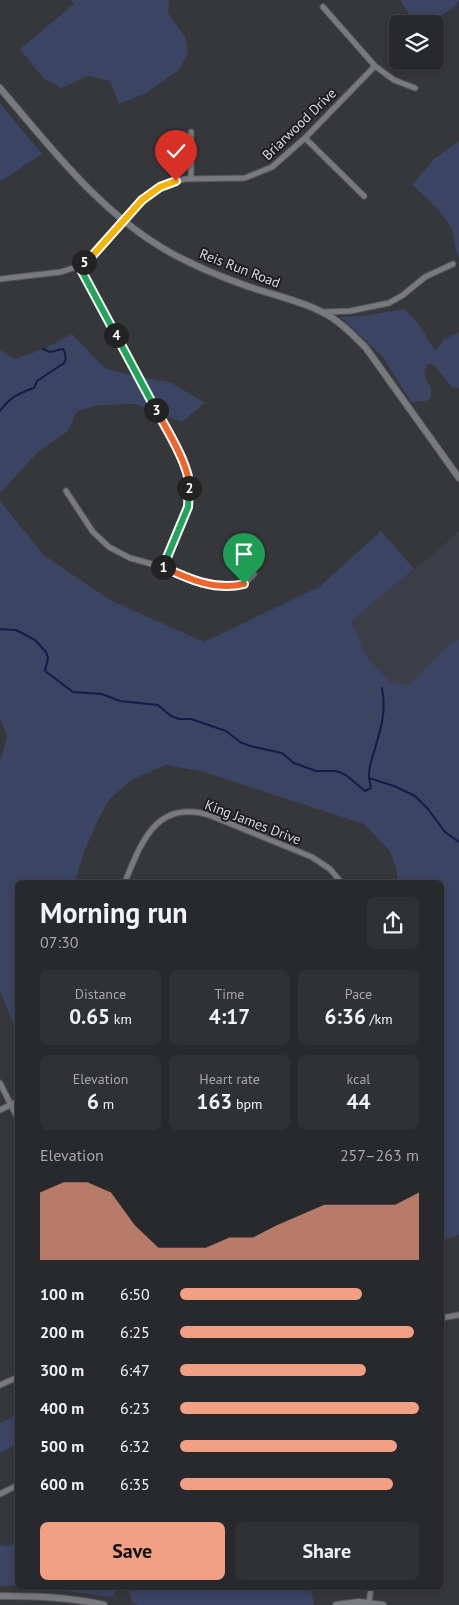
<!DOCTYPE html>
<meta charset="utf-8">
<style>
body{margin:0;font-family:"PT Sans",sans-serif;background:#303134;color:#f1f3f6;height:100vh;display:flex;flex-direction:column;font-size:19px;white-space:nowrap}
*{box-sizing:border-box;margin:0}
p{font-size:16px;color:#a5a6a9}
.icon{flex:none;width:28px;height:28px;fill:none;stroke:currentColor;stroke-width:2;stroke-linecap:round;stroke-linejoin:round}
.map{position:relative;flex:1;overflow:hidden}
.panel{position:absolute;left:15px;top:880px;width:429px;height:710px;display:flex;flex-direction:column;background:#28292c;border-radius:8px;box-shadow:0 2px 8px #0003,0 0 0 1px #444548}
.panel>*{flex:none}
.tools{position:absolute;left:389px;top:15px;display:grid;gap:10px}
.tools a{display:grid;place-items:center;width:55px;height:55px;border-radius:8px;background:#28292c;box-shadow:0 2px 8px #0003,0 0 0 1px #444548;font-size:25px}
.pin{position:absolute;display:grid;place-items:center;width:42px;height:42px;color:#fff;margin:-51px -21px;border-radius:50% 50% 50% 0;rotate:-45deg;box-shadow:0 0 5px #0007}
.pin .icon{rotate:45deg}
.km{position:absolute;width:25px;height:25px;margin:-12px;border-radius:50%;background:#222;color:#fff;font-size:14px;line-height:25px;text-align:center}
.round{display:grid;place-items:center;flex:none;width:52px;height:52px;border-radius:8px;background:#303134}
.overview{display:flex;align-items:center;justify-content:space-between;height:85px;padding:0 25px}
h1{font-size:28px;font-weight:700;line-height:38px}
.metrics{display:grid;grid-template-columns:repeat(3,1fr);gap:8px;height:85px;padding:5px 25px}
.metrics div{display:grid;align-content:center;border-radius:8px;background:#303134;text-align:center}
.metrics b{font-size:21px;font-weight:700}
.metrics small{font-size:14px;font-weight:400}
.metrics p{font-size:14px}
.chart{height:140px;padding:10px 25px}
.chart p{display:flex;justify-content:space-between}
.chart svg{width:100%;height:90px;margin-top:5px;fill:#f39f83;opacity:.7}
.primary-button{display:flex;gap:10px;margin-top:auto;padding:10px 25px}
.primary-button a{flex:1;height:58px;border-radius:8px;background:#f39f83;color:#111;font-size:20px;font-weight:700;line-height:58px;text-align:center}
.primary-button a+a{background:#303134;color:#f1f3f6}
ul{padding:0 25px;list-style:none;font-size:16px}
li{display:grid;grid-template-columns:80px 60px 1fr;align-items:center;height:38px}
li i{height:12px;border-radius:6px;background:#f39f83}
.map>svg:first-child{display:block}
.built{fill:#3c3f48}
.green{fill:#3b4463}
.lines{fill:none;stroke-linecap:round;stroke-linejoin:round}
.stream{stroke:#151c48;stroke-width:2}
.minor-casing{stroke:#555658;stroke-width:7}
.tertiary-casing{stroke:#555658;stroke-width:8}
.minor{stroke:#797a7e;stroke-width:5}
.tertiary{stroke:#797a7e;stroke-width:6}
.split-1-casing{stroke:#fff;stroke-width:10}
.split-2-casing{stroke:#fff;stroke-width:10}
.split-3-casing{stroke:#fff;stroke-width:10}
.split-4-casing{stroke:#fff;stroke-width:10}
.split-5-casing{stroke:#fff;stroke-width:10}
.split-6-casing{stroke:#fff;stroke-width:10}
.split-7-casing{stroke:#fff;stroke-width:10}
.split-1{stroke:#f0652b;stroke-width:6}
.split-2{stroke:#22a559;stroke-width:6}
.split-3{stroke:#f0652b;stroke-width:6}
.split-4{stroke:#22a559;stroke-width:6}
.split-5{stroke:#22a559;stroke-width:6}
.split-6{stroke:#f5b400;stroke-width:6}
.split-7{stroke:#f5b400;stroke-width:6}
.labels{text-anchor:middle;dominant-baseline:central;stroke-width:4;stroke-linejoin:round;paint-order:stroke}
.street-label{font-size:14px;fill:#d7d8da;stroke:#1e1e20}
</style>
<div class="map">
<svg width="459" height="1605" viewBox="0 0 459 1605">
<rect width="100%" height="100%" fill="#36373a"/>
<path class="built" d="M459,531V640L450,643L410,685L390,682L366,656L351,621L444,545Z"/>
<path class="green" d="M71,0H169L168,13L185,37L188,52L179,70L146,93L119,104L110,81L88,76L61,88L44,79L20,49L74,4Z
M400,0H459L456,6L428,24H416Z
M0,103L42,154L0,182Z
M459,141V258C454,248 455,237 451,227C445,215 423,194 412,185L434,159Z
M404,309L418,323L435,351L444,340L459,332V388L452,387L434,365L428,363L425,370L426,380L431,387V397L426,401L411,402L383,357L341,317L363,316Z
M72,334L105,368L133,376L170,382L205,403L182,422L135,404L100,405L77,411L68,431L38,452L0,493V350L15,359L44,349Z
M0,501L45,556L110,600L204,642L319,587L381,531L414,569L351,621L366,656L390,682L410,685L450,643L459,640V1235L441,1241V882H397V872L390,851L364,824L201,771L165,765L131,780L109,800L97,822L83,855L75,882H18L17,1034L0,991V759L2,756L7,735L0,719Z
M17,1415V1445L0,1453V1423Z
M17,1542V1585L0,1586V1545L7,1546Z
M41,1588H117L113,1597Z
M128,1588H295L311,1590L314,1605H138L132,1603Z"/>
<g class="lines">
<path class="stream" d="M0,411C9,398 19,393 34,388L37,381L64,363C67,358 66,354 63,349L50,352L43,349
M0,629L16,630L35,640L46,652L48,658L45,671L73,692L102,694L120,701L158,705L171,716L179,719H191L226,731L240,742L250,746L282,753L294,763L316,771H336L346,775L365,791L371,788L369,778L394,786L415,796L428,809L445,832L459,842
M369,778C368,770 371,762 373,755C380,731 387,713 382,688"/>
<g class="minor-casing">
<path id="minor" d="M323,7L375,66L394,80L415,88
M191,132V179
M305,138L364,196
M79,266L183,462L190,483L187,507L163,567
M0,279L61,272L79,266L93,255L141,201L153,191L168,184L185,179L245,178L272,167L305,138L375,66
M324,312L350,311L389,303L403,295L425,277L453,264
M66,491L93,532L109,547L130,558L163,567L194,582L231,587L244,584L254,574
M125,882C141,843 156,799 209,815L312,857L330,869L341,882
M0,1083L18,1119
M0,1110L18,1101
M441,1318L459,1315
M0,1385L18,1377
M0,1494L18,1485
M369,1603L371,1588"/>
</g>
<g class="tertiary-casing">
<path id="tertiary" d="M0,88C51,148 101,214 171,253C195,266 221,277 247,286C272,295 299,300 322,312C339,320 353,335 366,348L459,478
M0,1596C35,1596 70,1597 104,1605
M336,1605L359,1602L383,1605"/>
</g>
<use href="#minor" class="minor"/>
<use href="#tertiary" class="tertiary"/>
</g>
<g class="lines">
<g class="split-1-casing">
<path id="split-1" d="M163,567C189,579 215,591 244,584"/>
</g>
<g class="split-2-casing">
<path id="split-2" d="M163,567L188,507L189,488"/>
</g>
<g class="split-3-casing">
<path id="split-3" d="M156,410C166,428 191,468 189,488"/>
</g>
<g class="split-4-casing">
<path id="split-4" d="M116,335L156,410"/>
</g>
<g class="split-5-casing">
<path id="split-5" d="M84,262L79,266L116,335"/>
</g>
<g class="split-6-casing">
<path id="split-6" d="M84,262L93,255L142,200"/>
</g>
<g class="split-7-casing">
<path id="split-7" d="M142,200L160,187L176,181"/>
</g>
<use href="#split-1" class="split-1"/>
<use href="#split-2" class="split-2"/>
<use href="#split-3" class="split-3"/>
<use href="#split-4" class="split-4"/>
<use href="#split-5" class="split-5"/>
<use href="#split-6" class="split-6"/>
<use href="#split-7" class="split-7"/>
</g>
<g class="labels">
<g class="street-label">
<text transform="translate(299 124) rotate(-44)">Briarwood Drive</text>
<text transform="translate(240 268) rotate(21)">Reis Run Road</text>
<text transform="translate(253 822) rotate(21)">King James Drive</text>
</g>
</g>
</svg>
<div class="tools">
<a><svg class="icon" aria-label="layers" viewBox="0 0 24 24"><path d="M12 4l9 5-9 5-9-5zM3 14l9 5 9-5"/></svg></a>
</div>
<div class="pin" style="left:244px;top:584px;background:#1e9e55"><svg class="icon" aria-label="arrive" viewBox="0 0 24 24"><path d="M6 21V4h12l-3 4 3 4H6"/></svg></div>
<div class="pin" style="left:176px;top:181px;background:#d93025"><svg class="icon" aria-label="check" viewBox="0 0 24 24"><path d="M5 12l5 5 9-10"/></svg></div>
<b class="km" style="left:163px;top:567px">1</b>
<b class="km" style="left:189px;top:488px">2</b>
<b class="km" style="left:156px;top:410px">3</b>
<b class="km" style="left:116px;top:335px">4</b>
<b class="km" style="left:84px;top:262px">5</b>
<section class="panel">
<div class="overview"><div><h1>Morning run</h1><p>07:30</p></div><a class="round"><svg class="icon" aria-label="share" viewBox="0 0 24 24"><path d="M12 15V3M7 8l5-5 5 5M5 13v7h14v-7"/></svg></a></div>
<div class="metrics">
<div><p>Distance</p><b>0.65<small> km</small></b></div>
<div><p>Time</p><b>4:17</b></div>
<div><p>Pace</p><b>6:36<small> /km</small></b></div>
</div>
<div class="metrics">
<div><p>Elevation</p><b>6<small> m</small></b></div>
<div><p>Heart rate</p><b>163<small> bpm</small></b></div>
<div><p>kcal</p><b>44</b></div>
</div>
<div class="chart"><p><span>Elevation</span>257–263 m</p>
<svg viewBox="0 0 160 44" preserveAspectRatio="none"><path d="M0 44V11L10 6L20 6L30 11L40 27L50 38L60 38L70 38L80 33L90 33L100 27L110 22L120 17L130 17L140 17L150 17L160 11V44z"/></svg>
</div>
<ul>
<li><b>100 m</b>6:50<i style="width:76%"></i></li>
<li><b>200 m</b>6:25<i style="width:98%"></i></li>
<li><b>300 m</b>6:47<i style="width:78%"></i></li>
<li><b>400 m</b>6:23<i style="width:100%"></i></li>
<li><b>500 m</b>6:32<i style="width:91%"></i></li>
<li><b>600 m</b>6:35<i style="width:89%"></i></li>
</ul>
<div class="primary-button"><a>Save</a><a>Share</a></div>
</section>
</div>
